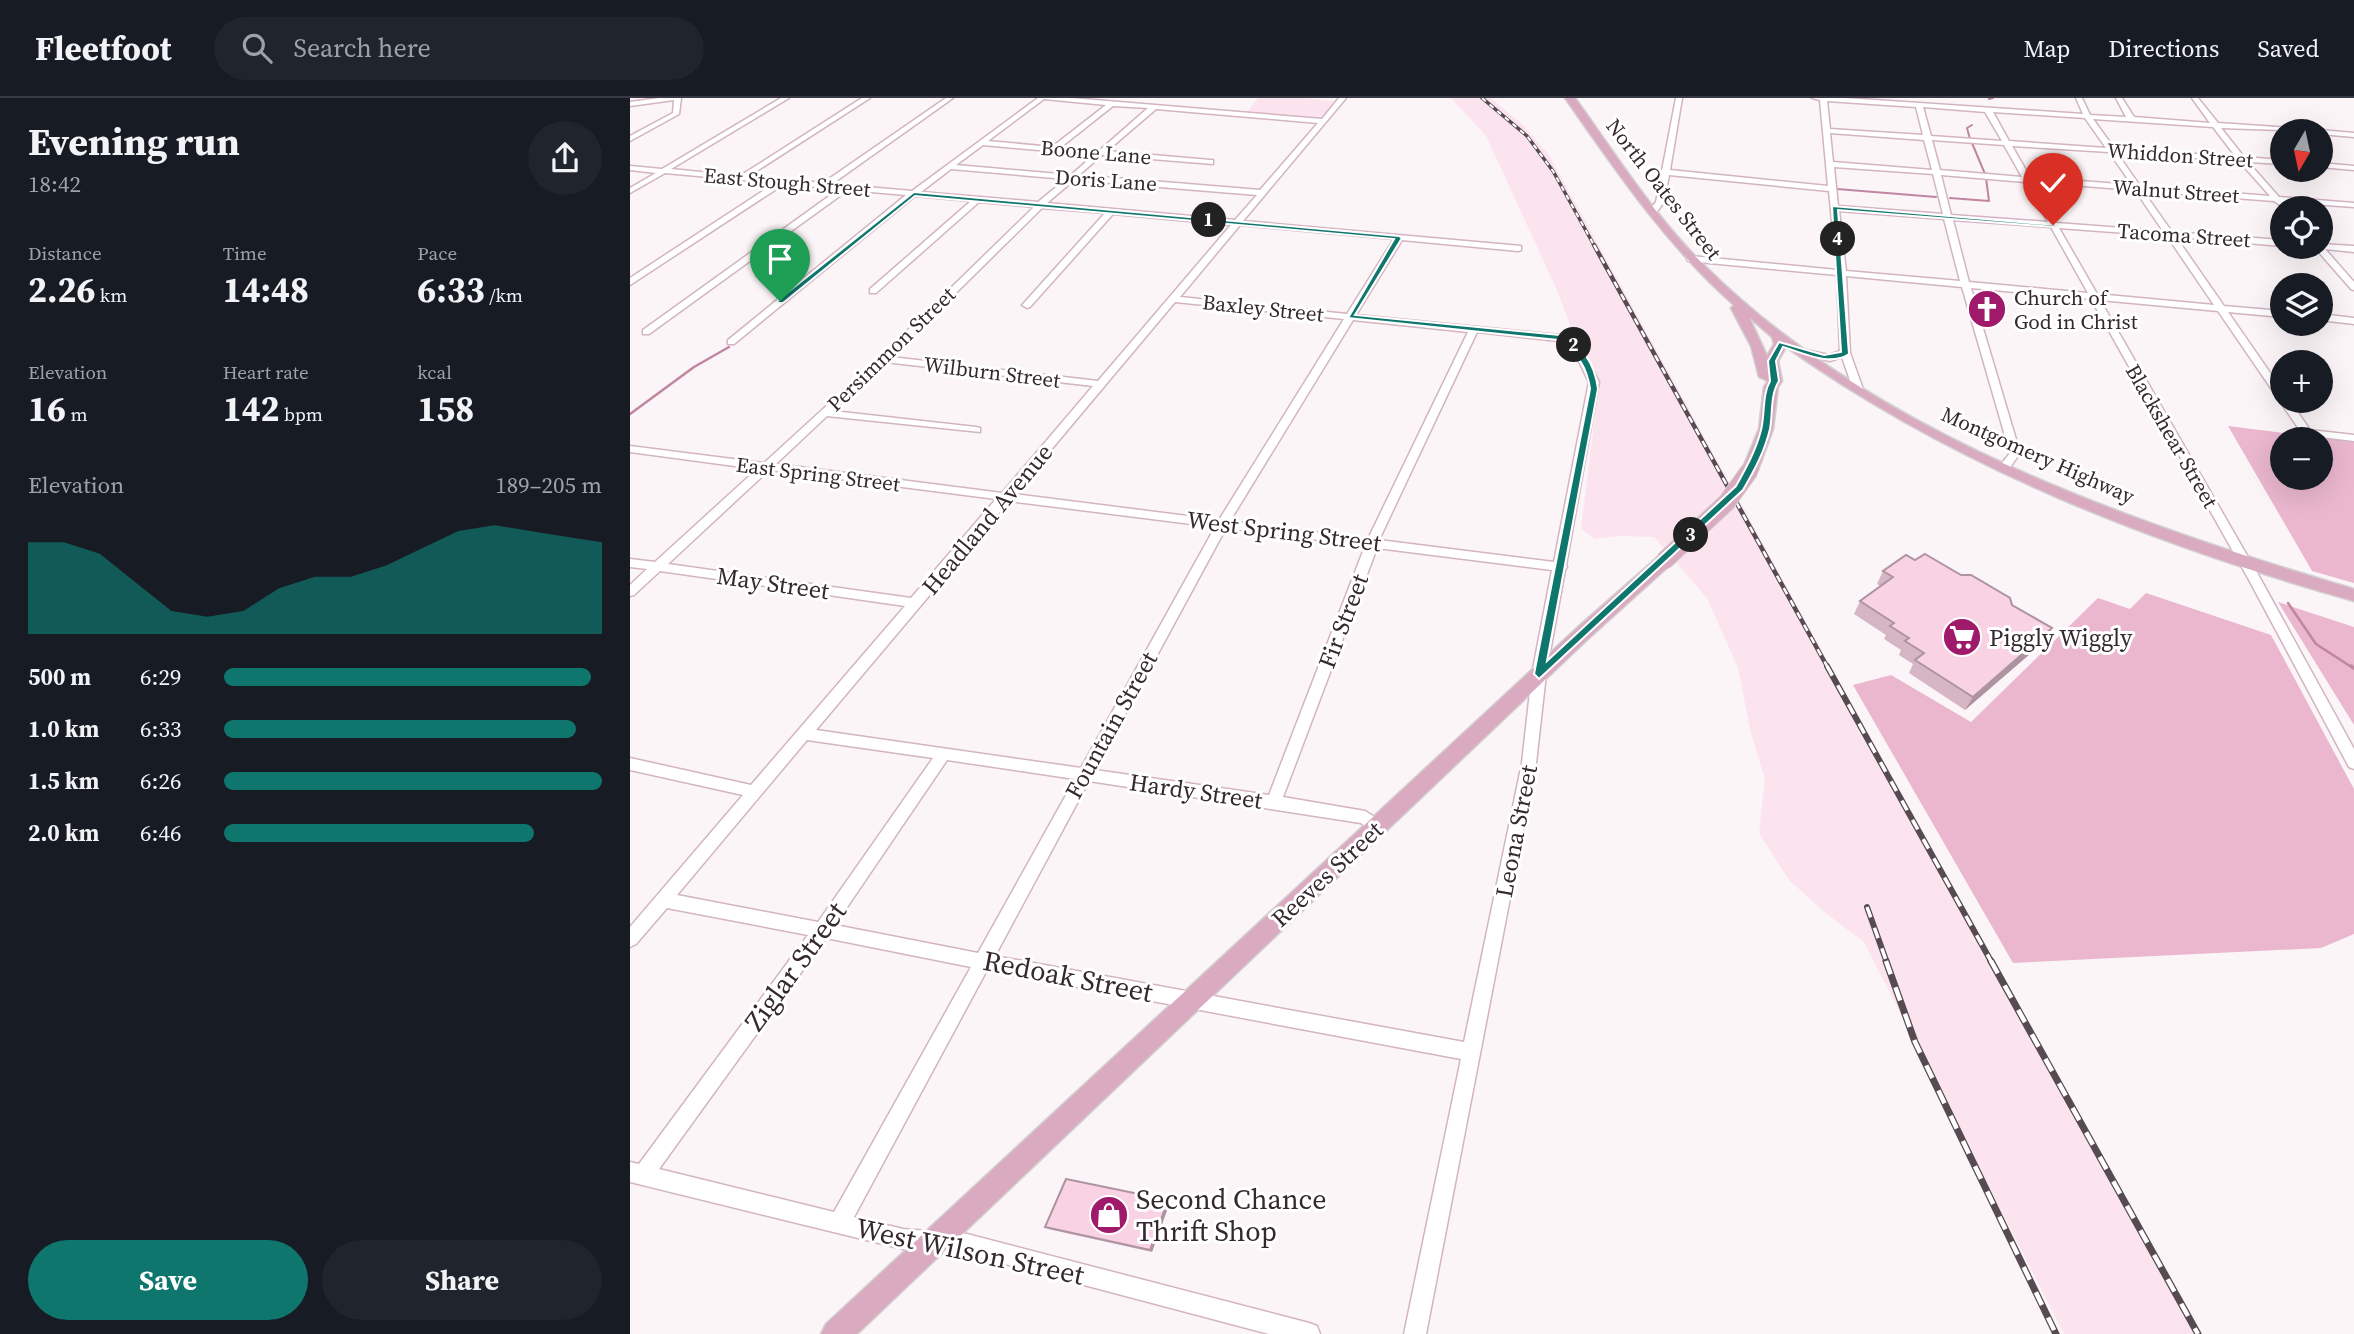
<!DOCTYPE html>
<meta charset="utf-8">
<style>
body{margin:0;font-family:"Source Serif 4",serif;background:#20242c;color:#f1f3f6;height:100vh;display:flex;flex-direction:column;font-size:26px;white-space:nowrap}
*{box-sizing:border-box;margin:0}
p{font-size:23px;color:#9ea1a6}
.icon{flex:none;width:38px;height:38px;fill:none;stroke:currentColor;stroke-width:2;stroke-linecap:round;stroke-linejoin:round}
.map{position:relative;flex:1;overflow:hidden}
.drawer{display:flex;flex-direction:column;background:#171b24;width:630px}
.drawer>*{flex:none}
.needle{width:46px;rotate:189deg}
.fabs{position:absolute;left:1640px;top:21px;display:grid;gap:14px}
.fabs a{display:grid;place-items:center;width:63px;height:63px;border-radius:50%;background:#171b24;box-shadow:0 7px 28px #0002;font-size:35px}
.pin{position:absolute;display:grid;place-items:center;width:60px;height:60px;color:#fff;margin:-72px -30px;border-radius:50% 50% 50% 0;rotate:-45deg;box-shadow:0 0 7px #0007}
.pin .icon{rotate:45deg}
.km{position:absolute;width:35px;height:35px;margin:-18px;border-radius:50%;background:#222;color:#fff;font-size:19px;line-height:35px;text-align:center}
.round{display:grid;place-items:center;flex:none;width:74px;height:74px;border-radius:37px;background:#20242c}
.headline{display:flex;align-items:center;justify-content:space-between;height:119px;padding:0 28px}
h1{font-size:38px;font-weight:700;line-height:52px}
.stats{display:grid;grid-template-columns:repeat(3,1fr);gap:10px;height:119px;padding:7px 28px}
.stats div{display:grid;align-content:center}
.stats b{font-size:35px;font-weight:700}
.stats small{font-size:19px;font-weight:400}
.stats p{font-size:19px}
.chart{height:196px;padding:14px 28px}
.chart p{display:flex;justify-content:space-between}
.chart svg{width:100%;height:126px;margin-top:7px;fill:#0f766e;opacity:.7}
.cta{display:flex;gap:14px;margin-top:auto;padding:14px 28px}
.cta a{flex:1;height:80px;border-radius:42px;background:#0f766e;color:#fff;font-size:28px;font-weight:700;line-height:80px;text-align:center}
.cta a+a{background:#20242c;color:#f1f3f6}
ul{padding:0 28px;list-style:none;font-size:23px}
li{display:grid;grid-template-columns:112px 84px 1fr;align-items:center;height:52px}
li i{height:18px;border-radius:9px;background:#0f766e}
header{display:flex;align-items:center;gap:42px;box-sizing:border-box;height:98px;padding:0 35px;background:#171b24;border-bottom:2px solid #363941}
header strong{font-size:33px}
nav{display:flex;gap:38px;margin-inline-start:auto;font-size:24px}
.search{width:490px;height:63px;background:#20242c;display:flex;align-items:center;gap:18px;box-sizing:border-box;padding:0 24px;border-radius:38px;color:#9ea1a6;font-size:26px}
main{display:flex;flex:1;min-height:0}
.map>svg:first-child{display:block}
.built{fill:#fce4ee}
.green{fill:#eab7ce;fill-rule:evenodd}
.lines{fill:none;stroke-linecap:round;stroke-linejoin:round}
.stream-far2{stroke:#c086a1;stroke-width:2}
.stream-far1{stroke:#c086a1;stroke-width:2.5}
.stream{stroke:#c086a1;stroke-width:3.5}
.minor-casing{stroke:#d3b4c2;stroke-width:3}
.major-casing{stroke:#d3d0d1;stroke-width:3}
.minor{fill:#fff;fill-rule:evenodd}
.major{fill:#daaac1;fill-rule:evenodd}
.rail-far3-casing{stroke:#564b51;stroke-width:3.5}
.rail-far2-casing{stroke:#564b51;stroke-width:4.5}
.rail-far1-casing{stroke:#564b51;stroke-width:6}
.rail-casing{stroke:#564b51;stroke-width:7}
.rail-far3{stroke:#fff;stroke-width:2;stroke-dasharray:5;stroke-linecap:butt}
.rail-far2{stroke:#fff;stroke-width:2.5;stroke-dasharray:7;stroke-linecap:butt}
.rail-far1{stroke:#fff;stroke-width:3.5;stroke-dasharray:11;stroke-linecap:butt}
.rail{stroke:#fff;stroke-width:4.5;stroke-dasharray:14;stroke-linecap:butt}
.major-bridge-casing{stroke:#d3d0d1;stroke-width:19;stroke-linecap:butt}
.major-bridge{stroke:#daaac1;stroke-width:17}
.wall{fill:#d6b5c4}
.shaded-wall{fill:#ae94a0}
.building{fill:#f9d3e4;stroke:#ae94a0;stroke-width:2}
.route{fill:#0f766e;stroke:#fff;stroke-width:2}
.labels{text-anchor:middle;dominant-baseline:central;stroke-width:6;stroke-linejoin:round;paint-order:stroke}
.far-street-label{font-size:21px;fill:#35292f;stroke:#fff}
.far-poi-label{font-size:21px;fill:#35292f;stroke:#fff;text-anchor:start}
.street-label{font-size:24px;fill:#35292f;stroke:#fff}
.poi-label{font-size:24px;fill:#35292f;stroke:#fff;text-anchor:start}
.near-street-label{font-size:28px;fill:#35292f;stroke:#fff}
.near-poi-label{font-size:28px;fill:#35292f;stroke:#fff;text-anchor:start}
</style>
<header>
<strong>Fleetfoot</strong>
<div class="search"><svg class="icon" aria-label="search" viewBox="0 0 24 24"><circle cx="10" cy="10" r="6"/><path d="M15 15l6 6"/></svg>Search here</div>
<nav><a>Map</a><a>Directions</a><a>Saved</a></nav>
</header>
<main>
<section class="drawer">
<div class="headline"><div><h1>Evening run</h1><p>18:42</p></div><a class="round"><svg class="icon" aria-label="share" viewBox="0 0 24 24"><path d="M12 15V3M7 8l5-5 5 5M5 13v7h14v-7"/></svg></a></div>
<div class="stats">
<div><p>Distance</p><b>2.26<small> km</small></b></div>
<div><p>Time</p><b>14:48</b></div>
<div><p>Pace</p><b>6:33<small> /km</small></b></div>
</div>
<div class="stats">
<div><p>Elevation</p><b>16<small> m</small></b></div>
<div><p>Heart rate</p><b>142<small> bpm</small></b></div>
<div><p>kcal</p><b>158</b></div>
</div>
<div class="chart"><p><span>Elevation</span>189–205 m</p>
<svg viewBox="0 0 160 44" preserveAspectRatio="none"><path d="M0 44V12L10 12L20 16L30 26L40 36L50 38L60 36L70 28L80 24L90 24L100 20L110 14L120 8L130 6L140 8L150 10L160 12V44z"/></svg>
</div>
<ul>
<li><b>500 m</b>6:29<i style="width:97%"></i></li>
<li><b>1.0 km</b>6:33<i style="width:93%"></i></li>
<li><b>1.5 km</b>6:26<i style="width:100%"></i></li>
<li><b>2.0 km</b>6:46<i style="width:82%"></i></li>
</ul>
<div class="cta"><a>Save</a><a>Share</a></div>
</section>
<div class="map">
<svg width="1724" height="1236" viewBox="0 0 1724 1236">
<rect width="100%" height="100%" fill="#fbf5f7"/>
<path class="built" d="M628,0H674L709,4L694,23L615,17Z
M821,0H861L894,28L919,57L1568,1236H1434L1234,844L1194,814L1159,782L1129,735L1135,681L1120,632L1108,570L1077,500L1024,439L989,438L965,441L951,431L967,301V278L946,242L926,190L856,38Z"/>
<path class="green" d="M1598,328L1724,344V485L1682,473ZM1652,341H1690V380H1652Z
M1516,495L1641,537L1724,691V836L1691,850L1383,865L1223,587L1261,577L1341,624L1468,500L1500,511Z
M1648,504L1724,529V627Z"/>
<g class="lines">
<path class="stream-far2" d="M1359,1L1363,0
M1340,41L1337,30L1342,27
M1342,45L1355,76
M1207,91L1306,99
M1320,100L1359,103L1356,80"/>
<path class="stream-far1" d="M0,316L64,269L99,249
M1658,505L1686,546L1723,570"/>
<path class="stream" d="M1721,568L1724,570"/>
<g class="minor-casing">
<path id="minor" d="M29,0H51L49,16L0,43V38L43,15L44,2L0,8V4Z
M151,0H159L41,71L110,78L232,0H240L119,78L193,85L316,0H323L202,86L282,93L408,0H441L692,21L709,0H716L613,123L891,148V152L888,153L772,142L726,217L930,237L951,249L969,284L936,467L937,469L935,472L916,576L906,665L796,1236H774L831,961L357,872L224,1119L273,1131L337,1136L679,1225L687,1228L690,1236H639L337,1156L273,1151L0,1084V1064L9,1066L178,837L37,810L6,846L0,849V829L113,697L0,672V660L121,687L275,508L30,473L4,497L0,498V487L17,471L0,469V461L25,464L127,371L0,354V348L134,365L250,259L404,109L349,104L246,195H240V191L341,103L285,98L104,246H98V242L276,97L218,92L19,236H13V232L209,91L154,86L0,187V180L145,85L35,75L0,95V90L26,75L0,72V68L32,71ZM414,1L476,7L422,49L358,43ZM483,8L518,10L469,53L431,49ZM526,11L688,25L630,92L449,77L472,57L583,66V62H580L477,53ZM353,47L464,57L441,77L326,67ZM321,71L436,81L408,104L291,94ZM444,82L627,97L605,122L417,105ZM412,110L475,115L394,205L392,207L397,210L400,209L483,116L601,127L468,283L261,259ZM610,127L764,141L717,216L550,199ZM545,204L714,221L589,422L384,396ZM723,222L838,234L738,441L600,423ZM847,234L928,243L944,253L959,284L924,464L749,442ZM255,264L463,288L372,395L146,366L197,318L350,334V330L346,329L203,313ZM139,372L366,401L281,500L38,466ZM379,403L585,429L451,670L186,632ZM596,430L735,448L639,697L465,672ZM747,450L922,472L902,576L892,665L834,944L365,858L459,683L731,725C738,731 743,737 752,734L755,729L752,724L735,713L653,699ZM177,642L303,660L188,824L47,797ZM317,662L445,681L348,855L205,827ZM196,840L341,869L204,1114L29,1071Z
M1046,0H1052L1040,72L1198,88L1190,2L1182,0H1215L1453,16L1446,0H1452L1460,17L1496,19L1486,0H1492L1504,19L1580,25L1562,0H1568L1588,25L1676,31V33L1591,30L1614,59L1652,62V66L1618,64L1649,99L1724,105V109L1653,104L1650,107L1644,103L1513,93L1542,134L1652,142V148L1546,139L1594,208L1652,213V219L1598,214L1652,292V303H1660L1680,332L1724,337V343L1673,337L1588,213L1470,202L1630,480L1724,651V671L1719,669L1618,480L1461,201L1341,190L1390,355L1379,371H1371L1369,369L1380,355L1332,189L1216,178L1220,255L1233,291L1228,294L1223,291L1212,259L1200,263L1166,254L1171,251L1199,257L1210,253L1207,177L1058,163L1057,161L1061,158L1207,172L1199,93L1039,77L1034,104L1026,115H1020L1019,113L1026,104ZM1197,3L1286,9L1293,37L1200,31ZM1293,9L1355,14L1372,43L1301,38ZM1363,14L1455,20L1476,50L1379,43ZM1463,21L1583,29L1606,59L1484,50ZM1200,35L1294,42L1302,72L1203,64ZM1302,42L1374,47L1392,79L1310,72ZM1382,48L1479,54L1502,87L1400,79ZM1487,55L1609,63L1640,98L1510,88ZM1204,69L1303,76L1313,116L1208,108ZM1311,77L1395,84L1418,124L1321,117ZM1403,84L1505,92L1533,133L1426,125ZM1209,113L1314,121L1330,183L1216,173ZM1323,122L1421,129L1458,195L1339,184ZM1429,130L1537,138L1584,207L1467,196Z
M1690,32L1724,35V39L1690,36V33H1687Z
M1690,65L1724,68V72L1690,69Z
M1690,146L1724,148V154L1695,151L1724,184V192L1721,191L1686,151L1685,149H1690Z
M1690,216L1724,220V226L1690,222Z"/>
</g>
<g class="major-casing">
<path id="major" d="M935,0H945C987,58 1026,121 1078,171C1248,338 1501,425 1724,491V503C1523,446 1327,370 1156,249L1148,263L1152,283L1148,289L1143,331L1128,372L1125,375H1115L1112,372L1129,331L1134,289L1138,283L1129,279L1121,248L1101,210L1104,207C1036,147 987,74 935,0ZM1119,219L1142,239L1144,246L1137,258Z
M1034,457L1040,459L1042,463L1040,467L959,540L227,1236H191L196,1226L947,530L1028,459Z"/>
</g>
<use href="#minor" class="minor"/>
<use href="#major" class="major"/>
<g class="rail-far3-casing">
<path id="rail-far3" d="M852,0L897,38L923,73L965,149"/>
</g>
<g class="rail-far2-casing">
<path id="rail-far2" d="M964,147L1198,570"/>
</g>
<g class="rail-far1-casing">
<path id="rail-far1" d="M1197,568L1362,865
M1237,809L1257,865"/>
</g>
<g class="rail-casing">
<path id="rail" d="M1256,863L1285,944L1426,1236
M1361,863L1568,1236"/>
</g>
<use href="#rail-far3" class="rail-far3"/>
<use href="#rail-far2" class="rail-far2"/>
<use href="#rail-far1" class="rail-far1"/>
<use href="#rail" class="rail"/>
<g class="major-bridge-casing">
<path id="major-bridge" d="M1034,463L1097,404L1120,372"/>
</g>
<use href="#major-bridge" class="major-bridge"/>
</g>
<path class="wall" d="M1285,462L1382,507L1422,530L1414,544L1335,612L1279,575L1283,566L1269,557L1271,552L1254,541L1256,537L1224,516L1230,503L1250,488L1247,486L1253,473Z
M540,1104L522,1154L418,1131L415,1129Z"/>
<path class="shaded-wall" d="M1422,530L1414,544L1335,612L1343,599Z
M538,1102L540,1104L522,1154L520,1152Z"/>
<path class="building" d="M1295,456L1331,477H1341L1380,500L1382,507L1422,530L1343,599L1285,562L1294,555L1275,543L1279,540L1260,528L1264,525L1230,503L1263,479L1253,473L1276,457L1285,462Z
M436,1081L538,1102L520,1152L415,1129Z"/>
<path class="route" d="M284,94L769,138L772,140L725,217L930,237C953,247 965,267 968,291L917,563L1106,388C1116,370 1126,352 1131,332C1135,316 1132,297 1140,283L1138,263L1149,244L1194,257L1211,254L1202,108L1426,127L1423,129L1208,112L1219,256C1200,269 1174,255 1153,249L1146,263L1149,283C1140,297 1143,316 1140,331C1135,353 1124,373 1113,392L909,581L904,576L960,291C957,269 947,254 928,242L718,220L764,141L285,98L153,205H148V202Z"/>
<defs>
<g id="church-disc" transform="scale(2.0125)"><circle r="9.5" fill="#9f1a6a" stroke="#fff"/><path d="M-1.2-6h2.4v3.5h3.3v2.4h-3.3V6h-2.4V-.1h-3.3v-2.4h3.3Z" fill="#fff"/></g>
<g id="supermarket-disc" transform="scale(2.0125)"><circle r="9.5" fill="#9f1a6a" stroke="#fff"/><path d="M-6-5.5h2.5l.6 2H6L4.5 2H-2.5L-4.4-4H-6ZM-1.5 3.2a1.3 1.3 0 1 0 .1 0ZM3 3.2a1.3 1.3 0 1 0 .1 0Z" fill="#fff"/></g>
<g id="shop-disc" transform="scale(2.0125)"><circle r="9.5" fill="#9f1a6a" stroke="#fff"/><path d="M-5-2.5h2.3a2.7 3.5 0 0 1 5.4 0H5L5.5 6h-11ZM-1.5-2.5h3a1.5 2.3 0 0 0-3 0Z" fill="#fff"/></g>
</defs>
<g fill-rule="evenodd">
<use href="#church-disc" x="1357" y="211"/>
<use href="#supermarket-disc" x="1332" y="539"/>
<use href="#shop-disc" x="479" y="1117"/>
</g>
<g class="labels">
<g class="far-street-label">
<text transform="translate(466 54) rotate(5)">Boone Lane</text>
<text transform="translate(1550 57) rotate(4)">Whiddon Street</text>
<text transform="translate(476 82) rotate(4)">Doris Lane</text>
<text transform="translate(157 84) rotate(5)">East Stough Street</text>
<text transform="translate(1034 91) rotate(52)">North Oates Street</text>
<text transform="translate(1546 93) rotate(4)">Walnut Street</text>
<text transform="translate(1554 137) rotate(4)">Tacoma Street</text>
<text transform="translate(633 210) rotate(6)">Baxley Street</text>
<text transform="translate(261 251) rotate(-44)">Persimmon Street</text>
<text transform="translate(362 274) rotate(7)">Wilburn Street</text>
<text transform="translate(1542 338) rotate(60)">Blackshear Street</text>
<text transform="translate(1408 357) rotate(24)">Montgomery Highway</text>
<text transform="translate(188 376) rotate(7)">East Spring Street</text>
</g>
<g class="far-poi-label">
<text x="1384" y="199">Church of<tspan x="1384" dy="24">God in Christ</tspan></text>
</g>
<g class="street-label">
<text transform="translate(357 421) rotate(-50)">Headland Avenue</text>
<text transform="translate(654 433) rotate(7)">West Spring Street</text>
<text transform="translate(143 485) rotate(8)">May Street</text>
<text transform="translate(713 523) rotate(-69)">Fir Street</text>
<text transform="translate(481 627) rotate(-61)">Fountain Street</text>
<text transform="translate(566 693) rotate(8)">Hardy Street</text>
<text transform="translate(886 733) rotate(-79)">Leona Street</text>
<text transform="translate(697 776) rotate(-43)">Reeves Street</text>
</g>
<g class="poi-label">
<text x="1359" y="539">Piggly Wiggly</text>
</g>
<g class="near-street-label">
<text transform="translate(165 868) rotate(-54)">Ziglar Street</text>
<text transform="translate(438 878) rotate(11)">Redoak Street</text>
<text transform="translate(340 1153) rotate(12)">West Wilson Street</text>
</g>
<g class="near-poi-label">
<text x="506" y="1101">Second Chance<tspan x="506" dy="32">Thrift Shop</tspan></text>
</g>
</g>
</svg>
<div class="fabs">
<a><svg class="needle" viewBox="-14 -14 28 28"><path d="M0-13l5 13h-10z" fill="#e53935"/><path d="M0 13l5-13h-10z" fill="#9ea1a6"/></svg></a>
<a><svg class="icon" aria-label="locate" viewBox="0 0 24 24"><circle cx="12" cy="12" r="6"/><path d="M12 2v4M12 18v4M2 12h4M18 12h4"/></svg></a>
<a><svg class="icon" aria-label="layers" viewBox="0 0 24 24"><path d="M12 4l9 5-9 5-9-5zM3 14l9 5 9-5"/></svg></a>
<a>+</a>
<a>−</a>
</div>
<div class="pin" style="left:150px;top:203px;background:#1e9e55"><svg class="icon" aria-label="arrive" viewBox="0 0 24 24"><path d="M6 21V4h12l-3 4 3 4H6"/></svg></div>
<div class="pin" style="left:1423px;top:127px;background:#d93025"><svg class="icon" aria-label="check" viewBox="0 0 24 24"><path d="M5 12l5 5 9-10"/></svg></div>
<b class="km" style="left:579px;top:122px">1</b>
<b class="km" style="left:944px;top:247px">2</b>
<b class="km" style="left:1061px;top:437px">3</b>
<b class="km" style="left:1208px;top:141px">4</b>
</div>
</main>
